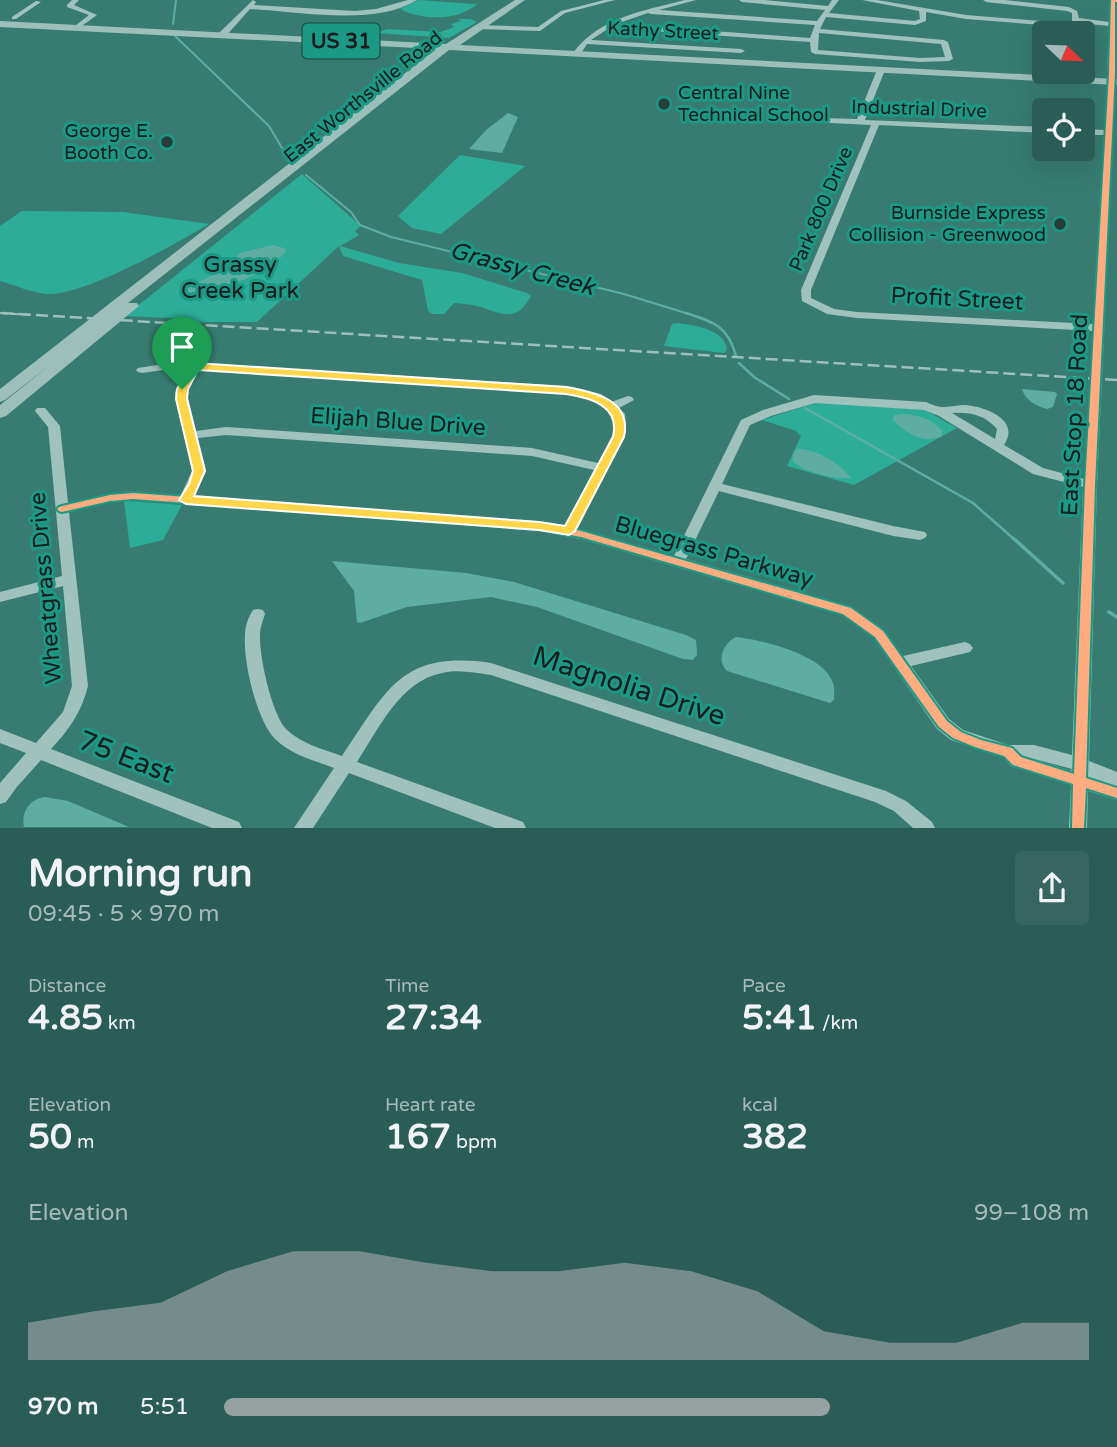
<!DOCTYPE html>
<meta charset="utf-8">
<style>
body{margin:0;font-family:"Varela Round",sans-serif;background:#36665f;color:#f1f3f6;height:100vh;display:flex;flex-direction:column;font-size:26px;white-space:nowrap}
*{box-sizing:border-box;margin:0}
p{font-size:23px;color:#a5bab9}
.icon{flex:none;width:38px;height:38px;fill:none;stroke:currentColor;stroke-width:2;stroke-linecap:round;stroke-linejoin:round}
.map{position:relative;height:828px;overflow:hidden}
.sheet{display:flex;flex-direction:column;background:#2a5d55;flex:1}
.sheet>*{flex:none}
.needle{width:46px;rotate:113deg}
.tools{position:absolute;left:1032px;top:21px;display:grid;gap:14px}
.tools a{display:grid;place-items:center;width:63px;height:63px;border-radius:7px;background:#2a5d55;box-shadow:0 7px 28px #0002;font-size:35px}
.pin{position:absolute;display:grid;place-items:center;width:60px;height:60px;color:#fff;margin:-72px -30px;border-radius:50% 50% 50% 0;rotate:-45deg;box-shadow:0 0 7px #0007}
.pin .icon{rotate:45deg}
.round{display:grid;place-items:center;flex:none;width:74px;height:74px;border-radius:7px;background:#36665f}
.headline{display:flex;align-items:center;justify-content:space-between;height:119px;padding:0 28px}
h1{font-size:38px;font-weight:700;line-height:52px}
.metrics{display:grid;grid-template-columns:repeat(3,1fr);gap:10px;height:119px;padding:7px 28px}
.metrics div{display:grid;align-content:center}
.metrics b{font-size:35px;font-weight:700}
.metrics small{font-size:19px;font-weight:400}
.metrics p{font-size:19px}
.chart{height:196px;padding:14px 28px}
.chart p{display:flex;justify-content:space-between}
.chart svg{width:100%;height:126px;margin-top:7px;fill:#96a2a1;opacity:.7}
ul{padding:0 28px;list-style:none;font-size:23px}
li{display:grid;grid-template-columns:112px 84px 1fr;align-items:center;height:52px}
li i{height:18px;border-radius:9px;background:#96a2a1}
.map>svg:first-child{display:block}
.green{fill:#2dad98}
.water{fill:#5dada0}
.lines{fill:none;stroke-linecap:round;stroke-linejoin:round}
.stream-far2{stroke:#5dada0;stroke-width:2}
.stream-far1{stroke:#5dada0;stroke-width:2.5}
.stream{stroke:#5dada0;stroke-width:3.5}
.minor{fill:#9fc2bc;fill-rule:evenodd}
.major{fill:#9cc0b9;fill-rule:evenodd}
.rail-far1{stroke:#9dc0ba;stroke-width:2;stroke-dasharray:8 3.5;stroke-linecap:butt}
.rail{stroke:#9dc0ba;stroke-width:2.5;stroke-dasharray:12 5;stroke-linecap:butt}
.cycleway-casing{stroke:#1b9985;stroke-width:4}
.cycleway{fill:#ffac80;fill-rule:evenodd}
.route{fill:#ffd54a;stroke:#fff;stroke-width:2;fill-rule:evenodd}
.poi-dot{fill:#263e3a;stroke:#1b9985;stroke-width:2.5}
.labels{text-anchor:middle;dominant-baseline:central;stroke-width:6;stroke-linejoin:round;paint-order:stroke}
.far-street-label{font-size:19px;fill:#1d1d1d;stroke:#1b9985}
.far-poi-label{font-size:19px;fill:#1d1d1d;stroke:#1b9985;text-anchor:end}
.shield{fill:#1b9985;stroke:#1c423c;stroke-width:2}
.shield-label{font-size:21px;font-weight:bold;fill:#1d1d1d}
.park-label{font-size:23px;fill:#1b1d1c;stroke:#1b9985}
.street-label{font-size:23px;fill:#1d1d1d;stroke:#1b9985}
.water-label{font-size:24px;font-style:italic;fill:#1a1c1c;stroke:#1b9985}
.near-street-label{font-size:28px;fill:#1d1d1d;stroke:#1b9985}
</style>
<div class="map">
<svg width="1117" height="828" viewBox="0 0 1117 828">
<rect width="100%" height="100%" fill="#387c71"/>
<path class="green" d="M418,0L474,4L478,3C459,22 421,20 400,9Z
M458,19H470L477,22L449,38L376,33L387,29L441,32L454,27L451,24L461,21Z
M460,155L525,166L441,234L412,228L398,216Z
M302,174L361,226L355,231L359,235L340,246L399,263L462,273L527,293L531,296C516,324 501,313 477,306C470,304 462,304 454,303L444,314H432L428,311L422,280L343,256L339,246L257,322H195L192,319L125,316Z
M22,211L123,212L209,224C175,244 84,296 47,294C32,293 15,285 0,281V226Z
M678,323C694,325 726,330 727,350L724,353L664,346L672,324Z
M818,402L925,410L957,428L854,485L787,466L801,436L796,431L762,420Z
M124,501H127L182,505L163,540L130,548Z"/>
<path class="water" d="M508,113L518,117L502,153L469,149L486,130Z
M273,245L287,249C275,272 213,295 188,292V288L224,269L240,253Z
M1022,389L1055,392L1057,394L1053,407L1047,409C1036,406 1025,400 1022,389Z
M904,414C919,415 931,419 942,430V436C923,445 908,434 893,420L894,415Z
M798,449C815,448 841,464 851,478C835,480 802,472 792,460L794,452Z
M332,561L466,573L514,582L686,635L696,640L697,655L693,660L683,659L537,607L491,597L407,607L360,623L357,622L354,591Z
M736,637C762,640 824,654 833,683C835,688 834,695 834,700L830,703L727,671C716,661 723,643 736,637Z
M45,797L68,801L129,827H24C21,812 29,799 45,797Z"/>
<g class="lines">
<path class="stream-far2" d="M173,24L176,0
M175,36L269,126L288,158
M306,175L351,212L360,225L391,237L624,294L692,315"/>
<path class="stream-far1" d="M686,313C714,322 728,326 736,356
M739,363L754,377L789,399
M805,408L973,503L1015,540"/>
<path class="stream" d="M1013,538L1063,583
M1109,612L1117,617"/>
<path class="minor" d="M72,0H79L74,5L97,15L79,28H75V26L89,15L67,7V5Z
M253,0L256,2L254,5L355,11L376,9L408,0H417C374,27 299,11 250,9L225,37H219V33Z
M604,0H615L565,13L540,31L477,29L473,27L477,25L538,27L561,11Z
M685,0H696L659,10L817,21L825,10L742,2L739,0H764L828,6L832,0H839L829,13L915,21L920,19L919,11L862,0H877L966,15L1066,23L1072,21V13L1067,11L986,2L983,0H1005L1069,7L1077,11L1079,18L1109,22L1110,0H1117L1116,73L1097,485L1089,761L1117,772V800L1088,791L1087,828H1069L1071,785L1011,766L1003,757L951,740L937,729L874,638L842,615L581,539L539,531L133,500L110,502L69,512L88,686C82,711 69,730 51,749L239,822L242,828H212L41,760L16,788L6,802L0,804V783L26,753L0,743V729L36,743L63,712L72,686L63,586L0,602V592L62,576L48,427L35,411L37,408H45L60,426L68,503L110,494L133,492L181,495L192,471L175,393L188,369L177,368L142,373L138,372L136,370L138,368L177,362L566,386L601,394L611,402L628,396L632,397L634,400L619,408L625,414L626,432L577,529L674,556L741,420L763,410L814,395L926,402C931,404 937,407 942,407C950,407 958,405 966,405C986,407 1021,420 1004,445L1043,468L1084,479L1093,331L857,318L827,314L802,301L801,290L871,125L792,121L788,119L792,117L857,119L877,70L881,68L885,70L865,120L1045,127V133L879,125L811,290V298L834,309L857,312L1093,324L1104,135H1083V129L1105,130L1109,26L1079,23L1067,27L966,19L926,12V21L915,25L826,17L820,29L944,40L948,42L953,59L949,61L920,62L815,54L811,52L810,42L609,28L591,40L741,49L745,51L741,53L587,44L580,55L573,53C600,17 643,11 685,0ZM648,13L651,14L815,25L810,38L616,24ZM819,33L941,44L945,57L920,58L818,50ZM199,370L566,394L593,400L613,415L614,432L598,463L532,448L226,427L196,431L187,393ZM815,403L924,410L939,416L1033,474L1083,487L1072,755L1034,745H1008L963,730L949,719L911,666L970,652L973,648L970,644L965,642L903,656L884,630L852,607L686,559L719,491L893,536L920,540L925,538L927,535L925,532L893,526L722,484L750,425L771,416ZM952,413C970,412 985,415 997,429L995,439ZM226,435L532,456L594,470L565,526L539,521L194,496L206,471L198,438ZM1031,758L1072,769L1071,771Z
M36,1L41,2L16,19H12V17Z
M258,609L263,610L265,614C263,621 260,627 260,635C259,656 272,716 287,730C302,744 323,749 342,756C387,690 401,650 491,663L886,791L906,801L932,822L935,828H913L894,811L875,802L491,675C475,673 458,669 442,673C400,681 378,730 357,762L523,822L526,828H495L349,773L313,828H294L334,768C314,760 291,755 275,739C257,721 243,662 245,636C245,626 248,618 253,610Z"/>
<path class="major" d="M515,0H525L460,45L1117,79V85L449,50L128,303H137L139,306L6,416L0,418V405L54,362L5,400L0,402V389L436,49L0,27V21L446,44Z"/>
<path class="rail-far1" d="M0,313L30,315"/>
<path class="rail" d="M2,313L1117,380"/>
<g class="cycleway-casing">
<path id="cycleway" d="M1111,0H1117V2H1115V73L1095,485L1086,778L1117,788V798L1086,788L1084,828H1072L1073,784L1013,765L1004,756L975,747L953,738L939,727L875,637L843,614L581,537L539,529L133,499L110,501L62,512L59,511L57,509L59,507L62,506L110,495L133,493L539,523L581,531L851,608L883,631L947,721L961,732L981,740L1012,748L1021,757L1074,774L1085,485L1109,73Z"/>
</g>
<use href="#cycleway" class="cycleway"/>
</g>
<path class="route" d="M195,363L566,387C595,392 632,400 624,437L575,531L569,535L539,530L186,504L179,500L189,484L193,471L176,399L177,389L191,364ZM198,370L566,394C592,398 620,406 613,437L565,526L539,522L194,496L205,471L187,399L188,389Z"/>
<g class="poi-dot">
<circle cx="664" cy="104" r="7"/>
<circle cx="167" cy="142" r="7"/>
<circle cx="1060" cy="224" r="7"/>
</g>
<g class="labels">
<g class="far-street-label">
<text transform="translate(663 31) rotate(3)">Kathy Street</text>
<text transform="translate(363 97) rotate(-39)">East Worthsville Road</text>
<text transform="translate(919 109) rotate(2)">Industrial Drive</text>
<text transform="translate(821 209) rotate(-67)">Park 800 Drive</text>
</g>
<g class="far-poi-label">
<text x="678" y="93" text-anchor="start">Central Nine<tspan x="678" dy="22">Technical School</tspan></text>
<text x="153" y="131">George E.<tspan x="153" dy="22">Booth Co.</tspan></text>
<text x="1046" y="213">Burnside Express<tspan x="1046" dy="22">Collision - Greenwood</tspan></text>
</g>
<rect class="shield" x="302.5" y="23.5" width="77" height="35" rx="5"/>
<g class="shield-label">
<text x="341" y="41">US 31</text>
</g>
<g class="park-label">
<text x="240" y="265">Grassy<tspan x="240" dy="26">Creek Park</tspan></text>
</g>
<g class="street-label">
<text transform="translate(957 299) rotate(3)">Profit Street</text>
<text transform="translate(1075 415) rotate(-87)">East Stop 18 Road</text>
<text transform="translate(398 422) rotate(4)">Elijah Blue Drive</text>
<text transform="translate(714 552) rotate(16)">Bluegrass Parkway</text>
<text transform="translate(46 588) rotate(-95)">Wheatgrass Drive</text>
</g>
<g class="water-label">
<text transform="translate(522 269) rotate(15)">Grassy Creek</text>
</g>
<g class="near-street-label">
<text transform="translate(629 686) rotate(18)">Magnolia Drive</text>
<text transform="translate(126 757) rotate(21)">75 East</text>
</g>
</g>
</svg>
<div class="tools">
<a><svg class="needle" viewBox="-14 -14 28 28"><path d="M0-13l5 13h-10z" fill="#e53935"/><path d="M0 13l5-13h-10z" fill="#a5bab9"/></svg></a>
<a><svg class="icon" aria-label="locate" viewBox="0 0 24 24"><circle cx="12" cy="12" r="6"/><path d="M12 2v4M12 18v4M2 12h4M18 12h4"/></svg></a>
</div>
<div class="pin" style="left:182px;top:389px;background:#1e9e55"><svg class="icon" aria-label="arrive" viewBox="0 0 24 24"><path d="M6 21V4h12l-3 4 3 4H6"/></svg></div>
</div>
<section class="sheet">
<div class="headline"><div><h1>Morning run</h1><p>09:45 · 5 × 970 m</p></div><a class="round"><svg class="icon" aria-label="share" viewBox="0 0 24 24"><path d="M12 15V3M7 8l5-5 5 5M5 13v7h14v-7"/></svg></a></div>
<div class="metrics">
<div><p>Distance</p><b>4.85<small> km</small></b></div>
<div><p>Time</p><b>27:34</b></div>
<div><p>Pace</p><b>5:41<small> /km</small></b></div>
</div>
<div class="metrics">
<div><p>Elevation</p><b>50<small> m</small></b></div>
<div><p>Heart rate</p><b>167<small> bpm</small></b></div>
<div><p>kcal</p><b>382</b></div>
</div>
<div class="chart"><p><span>Elevation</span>99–108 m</p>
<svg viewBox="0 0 160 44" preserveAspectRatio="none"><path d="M0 44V31L10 27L20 24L30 13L40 6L50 6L60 10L70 13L80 13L90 10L100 13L110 20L120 34L130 38L140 38L150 31L160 31V44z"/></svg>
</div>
<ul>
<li><b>970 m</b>5:51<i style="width:70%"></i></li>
</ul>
</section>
